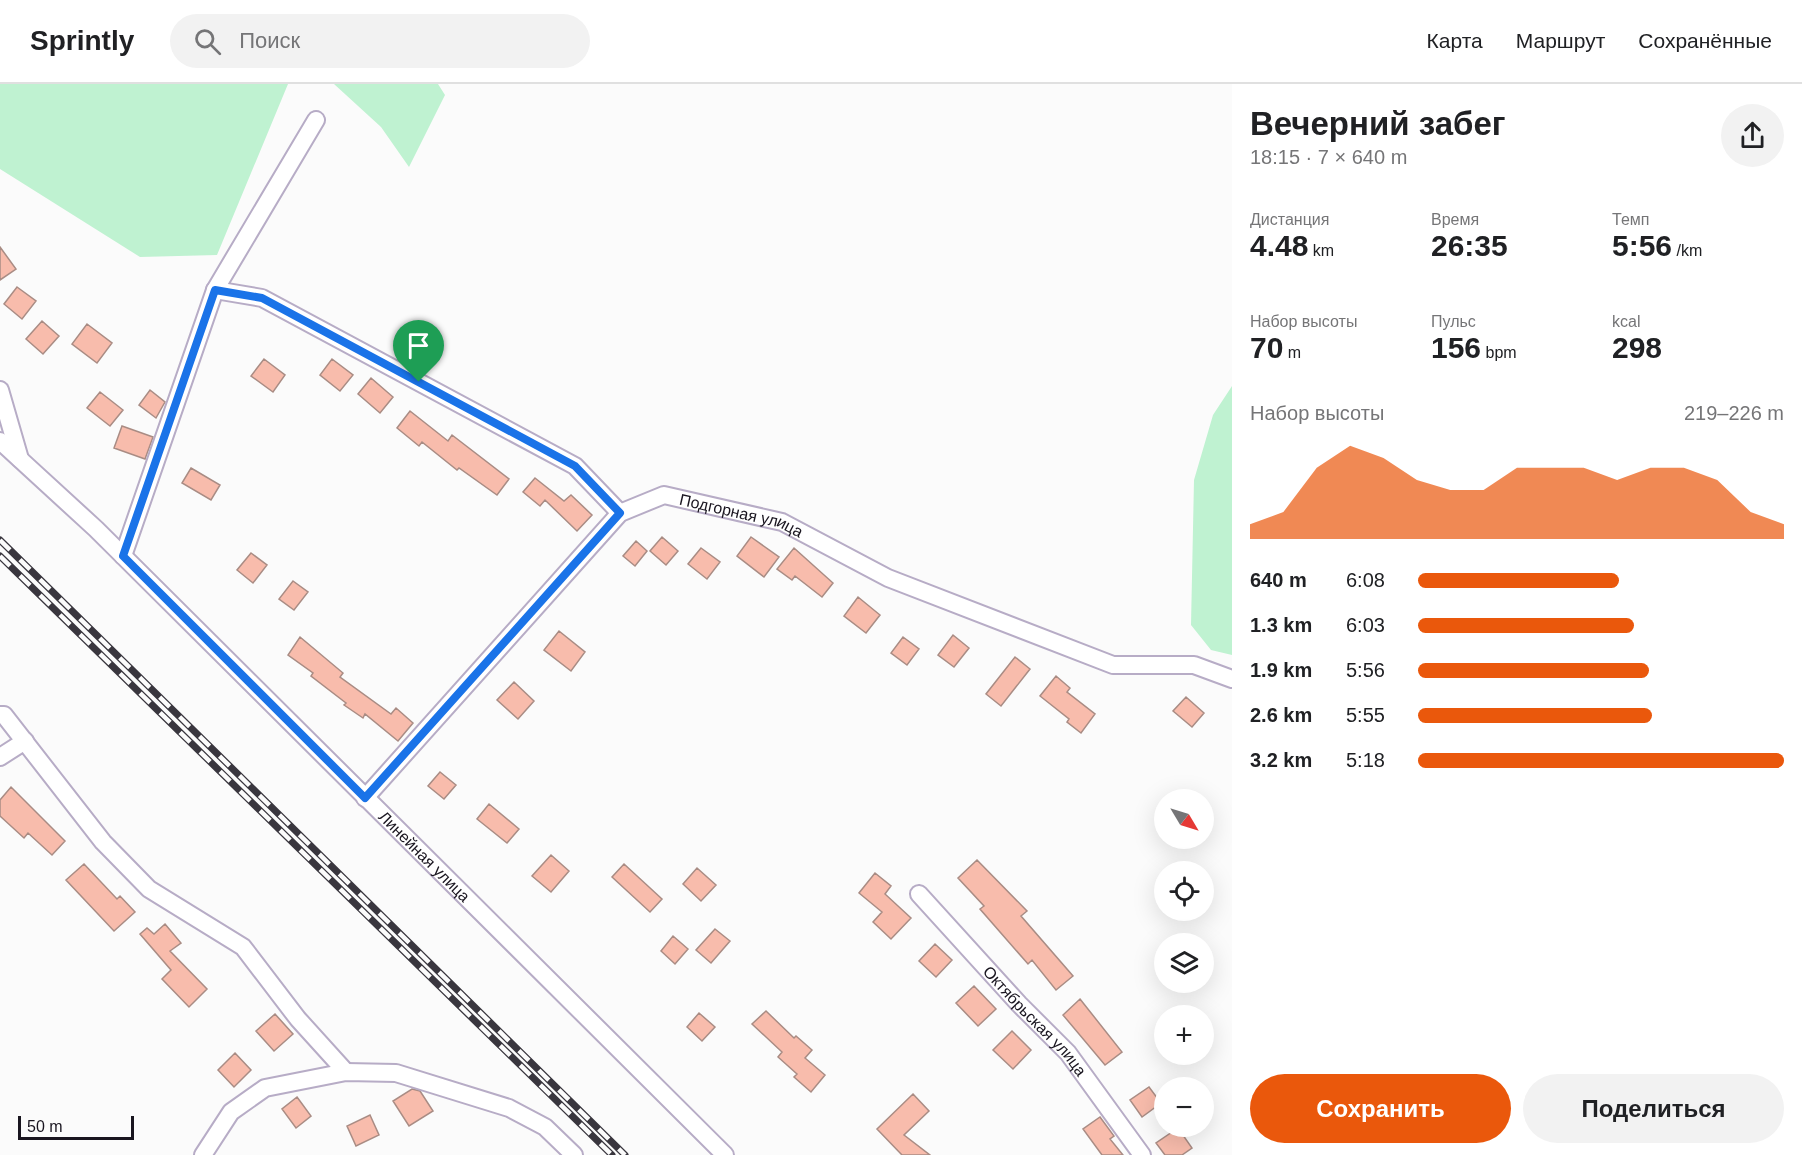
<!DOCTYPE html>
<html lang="ru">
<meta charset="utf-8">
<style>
body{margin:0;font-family:Helvetica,sans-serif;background:#f2f2f2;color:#202124;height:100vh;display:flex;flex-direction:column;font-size:22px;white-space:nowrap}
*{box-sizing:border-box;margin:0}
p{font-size:20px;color:#757577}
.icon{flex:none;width:33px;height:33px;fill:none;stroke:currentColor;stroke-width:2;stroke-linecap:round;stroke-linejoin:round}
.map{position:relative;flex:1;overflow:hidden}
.drawer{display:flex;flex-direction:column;background:#fff;width:570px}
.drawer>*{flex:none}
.needle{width:39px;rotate:128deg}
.fabs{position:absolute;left:1154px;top:705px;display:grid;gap:12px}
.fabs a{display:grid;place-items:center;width:60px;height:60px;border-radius:50%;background:#fff;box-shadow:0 6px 24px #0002;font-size:30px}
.scale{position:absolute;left:18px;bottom:15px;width:116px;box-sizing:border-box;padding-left:6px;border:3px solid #19151f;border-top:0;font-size:16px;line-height:21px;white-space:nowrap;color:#19151f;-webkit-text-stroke:4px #fbfbfb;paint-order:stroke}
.pin{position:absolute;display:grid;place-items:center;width:51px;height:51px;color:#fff;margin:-62px -26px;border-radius:50% 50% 50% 0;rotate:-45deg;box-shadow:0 0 6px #0007}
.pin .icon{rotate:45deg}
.round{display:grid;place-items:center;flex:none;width:63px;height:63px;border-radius:32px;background:#f2f2f2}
.overview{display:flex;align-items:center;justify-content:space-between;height:102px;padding:0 18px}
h1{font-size:33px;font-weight:600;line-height:45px}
.metrics{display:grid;grid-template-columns:repeat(3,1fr);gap:9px;height:102px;padding:6px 18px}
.metrics div{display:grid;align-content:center}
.metrics b{font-size:30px;font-weight:600}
.metrics small{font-size:16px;font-weight:400}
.metrics p{font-size:16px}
.chart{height:168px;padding:12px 18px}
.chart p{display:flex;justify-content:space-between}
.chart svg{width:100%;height:108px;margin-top:6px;fill:#ea580c;opacity:.7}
.cta{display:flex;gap:12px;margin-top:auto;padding:12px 18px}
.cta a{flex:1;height:69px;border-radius:36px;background:#ea580c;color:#fff;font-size:24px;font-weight:600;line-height:69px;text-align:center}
.cta a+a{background:#f2f2f2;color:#202124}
ul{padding:0 18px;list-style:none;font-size:20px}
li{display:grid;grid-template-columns:96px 72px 1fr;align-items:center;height:45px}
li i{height:15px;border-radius:8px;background:#ea580c}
header{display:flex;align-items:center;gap:36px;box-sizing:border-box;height:84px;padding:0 30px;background:#fff;border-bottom:2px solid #e0e0e0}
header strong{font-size:28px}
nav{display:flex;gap:33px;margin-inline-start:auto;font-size:21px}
.search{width:420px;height:54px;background:#f2f2f2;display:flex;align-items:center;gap:15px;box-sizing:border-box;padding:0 21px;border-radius:33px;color:#757577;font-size:22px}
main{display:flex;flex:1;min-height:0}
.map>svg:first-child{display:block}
.green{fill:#bff2d1}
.building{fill:#f8bcac;stroke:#a98c84;stroke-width:1.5}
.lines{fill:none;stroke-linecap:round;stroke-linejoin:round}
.minor-casing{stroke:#b7acc6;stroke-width:20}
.minor{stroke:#fff;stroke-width:16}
.rail-casing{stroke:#39363e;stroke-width:7}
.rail{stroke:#fbfbfb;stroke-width:4.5;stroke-dasharray:14;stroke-linecap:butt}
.route-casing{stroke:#fff;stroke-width:12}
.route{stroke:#1a73e8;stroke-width:8}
.labels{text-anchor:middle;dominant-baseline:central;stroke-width:6;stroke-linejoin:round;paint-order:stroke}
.street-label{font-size:16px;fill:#19151f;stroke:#fbfbfb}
</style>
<header>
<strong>Sprintly</strong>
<div class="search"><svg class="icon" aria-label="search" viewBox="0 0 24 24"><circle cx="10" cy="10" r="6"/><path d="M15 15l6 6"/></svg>Поиск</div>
<nav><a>Карта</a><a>Маршрут</a><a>Сохранённые</a></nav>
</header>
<main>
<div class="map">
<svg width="1232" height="1071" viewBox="0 0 1232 1071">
<rect width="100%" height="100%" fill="#fbfbfb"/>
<path class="green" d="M0,0H288L217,171L140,173L0,85Z
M334,0H438L445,11L409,83L381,43Z
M1232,302V571L1211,566L1191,541L1194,396L1213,331Z"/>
<path class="building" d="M0,163L16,185L0,196Z
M17,203L36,217L22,235L4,220Z
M42,237L59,252L43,270L26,255Z
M87,240L112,259L97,279L72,260Z
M264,275L285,291L273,308L251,292Z
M332,275L353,291L340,307L320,291Z
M371,294L393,313L380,329L358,310Z
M150,306L165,318L156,334L139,321Z
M100,308L123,326L110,342L87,324Z
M410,327L448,357L452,351L509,395L497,411L459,384L457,386L422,358L419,362L397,344Z
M122,342L153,353L145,375L114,364Z
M191,384L220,401L211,416L182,399Z
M535,394L564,417L571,411L592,431L577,447L545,416L540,422L523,408Z
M662,453L678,467L666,481L650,467Z
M751,453L779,473L764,493L737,472Z
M636,457L647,467L635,482L623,472Z
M701,464L720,478L707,495L688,480Z
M794,464L833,499L822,513L795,492L792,496L777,485Z
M251,469L267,481L253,499L237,486Z
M293,497L308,508L294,526L279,515Z
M858,513L880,531L866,549L844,532Z
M559,547L585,568L571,587L544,566Z
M953,551L969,564L954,583L938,571Z
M300,553L343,589L340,593L391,630L396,624L413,639L398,657L365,630L363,634L344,621L346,619L311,592L313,589L288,571Z
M903,553L919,565L907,581L891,569Z
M1015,573L1030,585L1001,622L986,610Z
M1056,592L1070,604L1067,608L1095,630L1081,649L1067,638L1069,635L1040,612Z
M514,598L534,617L518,635L497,616Z
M1186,613L1204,629L1192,643L1173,627Z
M440,688L456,701L444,715L428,702Z
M11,703L65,757L52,771L28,749L24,754L0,732V716Z
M489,720L519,745L507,759L477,735Z
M551,771L569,787L551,808L532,792Z
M977,776L1027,827L1021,832L1073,892L1056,906L1032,876L1028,880L980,825L984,822L958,794Z
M84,780L117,815L120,812L135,828L114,847L66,796Z
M624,780L662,815L650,828L612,793Z
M697,784L716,801L701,817L683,800Z
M875,789L891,802L885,810L911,834L891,855L873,838L882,828L859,809Z
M165,840L181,859L170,867L207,905L189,923L162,895L171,886L140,850L147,844L154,850Z
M715,845L730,857L711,879L696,866Z
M673,852L688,865L675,880L661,867Z
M935,860L952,876L936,893L919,877Z
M974,902L996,925L978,942L956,919Z
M1080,915L1122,968L1105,981L1063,931Z
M766,927L794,954L796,952L812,966L805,974L825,991L811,1008L794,993L797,990L778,973L782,968L752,940Z
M699,929L715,943L702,957L687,943Z
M275,930L293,950L274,967L256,947Z
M1012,947L1031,966L1013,985L993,966Z
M235,969L251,986L234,1003L218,986Z
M1149,1003L1161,1019L1142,1033L1130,1016Z
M412,1005L420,1007L433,1027L409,1042L393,1017Z
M913,1010L929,1027L904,1051L930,1071H902L877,1045Z
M297,1013L311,1032L296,1044L282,1025Z
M370,1031L379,1051L356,1062L347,1042Z
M1100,1033L1114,1052L1110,1055L1123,1071H1102L1083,1045Z
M1178,1044L1192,1064L1182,1071H1165L1156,1059Z"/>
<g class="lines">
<g class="minor-casing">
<g id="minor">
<path d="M215,206L262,214L575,382L620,429"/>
<path d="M0,306L20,375"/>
<path id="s1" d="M0,357L96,445L725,1071"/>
<path d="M123,472L215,206L316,36"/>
<path d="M0,631H4L103,758L149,805L243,863L298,935L346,988"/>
<path d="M0,673L25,657"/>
<path id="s2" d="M365,714L620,429L664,411L782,438L888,494L1113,581H1194L1232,595"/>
<path id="s3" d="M919,810L1019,920L1068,969L1142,1071"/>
<path d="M203,1071L231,1028L265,1004L346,988L396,989L509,1024L545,1043L574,1071"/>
</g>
</g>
<use href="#minor" class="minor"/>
<g class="rail-casing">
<path id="rail" d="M0,456L625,1071
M0,472L612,1071"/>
</g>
<use href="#rail" class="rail"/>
</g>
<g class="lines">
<g class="route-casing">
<path id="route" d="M215,206L262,214L575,382L620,429L365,714L123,472Z"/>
</g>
<use href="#route" class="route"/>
</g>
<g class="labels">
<g class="street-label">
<text stroke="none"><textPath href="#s2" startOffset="510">Подгорная улица</textPath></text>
<text stroke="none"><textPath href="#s1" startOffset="594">Линейная улица</textPath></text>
<text stroke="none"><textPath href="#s3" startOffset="172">Октябрьская улица</textPath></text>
</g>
</g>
</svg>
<div class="fabs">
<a><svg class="needle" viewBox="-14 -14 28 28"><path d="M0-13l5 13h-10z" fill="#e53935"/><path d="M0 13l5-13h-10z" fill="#757577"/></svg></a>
<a><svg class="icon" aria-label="locate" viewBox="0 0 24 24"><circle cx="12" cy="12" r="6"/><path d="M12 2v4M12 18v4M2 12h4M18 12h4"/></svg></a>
<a><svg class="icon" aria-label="layers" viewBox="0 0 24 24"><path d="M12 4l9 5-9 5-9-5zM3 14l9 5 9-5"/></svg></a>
<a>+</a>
<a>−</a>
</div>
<div class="scale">50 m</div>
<div class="pin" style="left:419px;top:298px;background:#1e9e55"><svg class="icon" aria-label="arrive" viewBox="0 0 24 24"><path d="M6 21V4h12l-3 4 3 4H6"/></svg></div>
</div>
<section class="drawer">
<div class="overview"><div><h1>Вечерний забег</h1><p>18:15 · 7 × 640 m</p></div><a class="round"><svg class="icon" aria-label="share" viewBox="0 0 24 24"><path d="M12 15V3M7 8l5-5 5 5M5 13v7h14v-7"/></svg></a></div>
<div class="metrics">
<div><p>Дистанция</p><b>4.48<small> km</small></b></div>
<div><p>Время</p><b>26:35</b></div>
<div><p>Темп</p><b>5:56<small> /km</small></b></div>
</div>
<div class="metrics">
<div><p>Набор высоты</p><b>70<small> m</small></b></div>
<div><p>Пульс</p><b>156<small> bpm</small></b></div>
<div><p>kcal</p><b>298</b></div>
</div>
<div class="chart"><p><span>Набор высоты</span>219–226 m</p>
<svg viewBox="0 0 160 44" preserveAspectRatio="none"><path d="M0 44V38L10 33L20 15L30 6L40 11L50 20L60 24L70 24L80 15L90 15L100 15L110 20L120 15L130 15L140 20L150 33L160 38V44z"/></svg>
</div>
<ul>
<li><b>640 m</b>6:08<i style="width:55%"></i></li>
<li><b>1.3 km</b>6:03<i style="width:59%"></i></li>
<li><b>1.9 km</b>5:56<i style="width:63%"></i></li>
<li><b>2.6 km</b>5:55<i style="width:64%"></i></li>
<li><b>3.2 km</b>5:18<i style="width:100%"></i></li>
</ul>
<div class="cta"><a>Сохранить</a><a>Поделиться</a></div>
</section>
</main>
